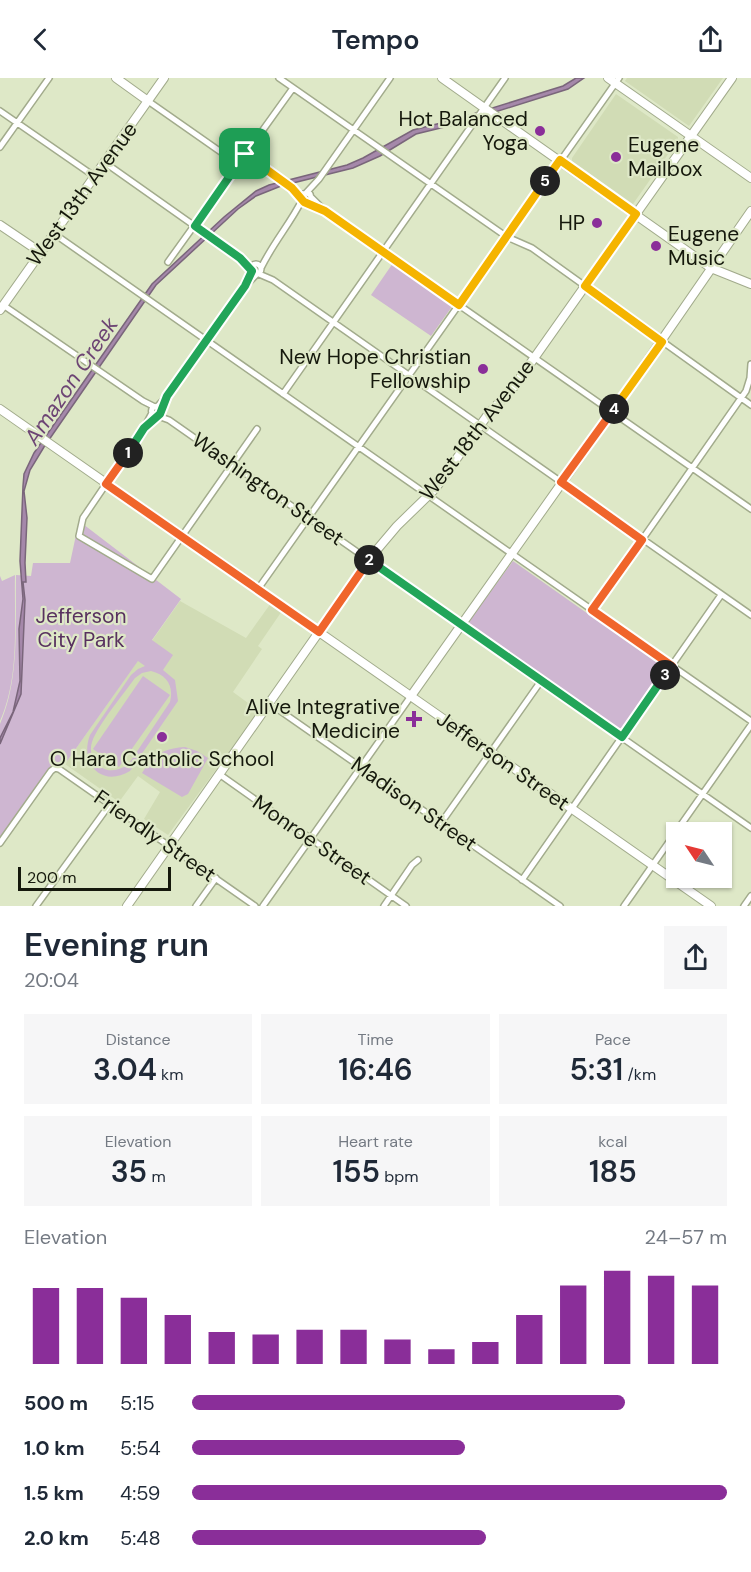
<!DOCTYPE html>
<meta charset="utf-8">
<style>
body{margin:0;font-family:"DM Sans",sans-serif;background:#f6f6f7;color:#1f2937;height:100vh;display:flex;flex-direction:column;font-size:22px;white-space:nowrap}
*{box-sizing:border-box;margin:0}
p{font-size:20px;color:#747a83}
.icon{flex:none;width:33px;height:33px;fill:none;stroke:currentColor;stroke-width:2;stroke-linecap:round;stroke-linejoin:round}
.map{position:relative;height:828px;overflow:hidden}
.side{display:flex;flex-direction:column;background:#fff;flex:1}
.side>*{flex:none}
.needle{width:39px;rotate:305deg}
.controls{position:absolute;left:666px;top:744px;display:grid;gap:12px}
.controls a{display:grid;place-items:center;width:66px;height:66px;border-radius:0px;background:#fff;box-shadow:0 2px 4px #0004;font-size:30px}
.scale{position:absolute;left:18px;bottom:15px;width:153px;box-sizing:border-box;padding-left:6px;border:3px solid #15180c;border-top:0;font-size:16px;line-height:21px;white-space:nowrap;color:#15180c;-webkit-text-stroke:4px #dee8c7;paint-order:stroke}
.pin{position:absolute;display:grid;place-items:center;width:51px;height:51px;color:#fff;margin:-26px;border-radius:12px;box-shadow:0 3px 9px #0006}
.km{position:absolute;width:30px;height:30px;margin:-15px;border-radius:50%;background:#222;color:#fff;font-size:16px;line-height:30px;text-align:center}
.round{display:grid;place-items:center;flex:none;width:63px;height:63px;border-radius:0px;background:#f6f6f7}
.headline{display:flex;align-items:center;justify-content:space-between;height:102px;padding:0 24px}
h1{font-size:33px;font-weight:600;line-height:45px}
.figures{display:grid;grid-template-columns:repeat(3,1fr);gap:9px;height:102px;padding:6px 24px}
.figures div{display:grid;align-content:center;border-radius:0px;background:#f6f6f7;text-align:center}
.figures b{font-size:30px;font-weight:600}
.figures small{font-size:16px;font-weight:400}
.figures p{font-size:16px}
.chart{height:168px;padding:12px 24px}
.chart p{display:flex;justify-content:space-between}
.chart svg{width:100%;height:108px;margin-top:6px;stroke:#8a2e99;stroke-width:6}
ul{padding:0 24px;list-style:none;font-size:20px}
li{display:grid;grid-template-columns:96px 72px 1fr;align-items:center;height:45px}
li i{height:15px;border-radius:8px;background:#8a2e99}
header{display:flex;justify-content:space-between;align-items:center;height:78px;padding:0 24px;background:#fff;font-size:27px;font-weight:600}
.map>svg:first-child{display:block}
.built{fill:#d1dcb5}
.green{fill:#ceb6d1;fill-rule:evenodd}
.water{fill:#a588aa;stroke:#7a667b;stroke-width:1.5}
.lines{fill:none;stroke-linecap:round;stroke-linejoin:round}
.street-casing{stroke:#a2ab8c;stroke-width:8}
.secondary-casing{stroke:#a2ab8c;stroke-width:10}
.street{stroke:#fff;stroke-width:5}
.secondary{stroke:#fff;stroke-width:8}
.split-1-casing{stroke:#fff;stroke-width:12}
.split-2-casing{stroke:#fff;stroke-width:12}
.split-3-casing{stroke:#fff;stroke-width:12}
.split-4-casing{stroke:#fff;stroke-width:12}
.split-5-casing{stroke:#fff;stroke-width:12}
.split-6-casing{stroke:#fff;stroke-width:12}
.split-1{stroke:#22a559;stroke-width:8}
.split-2{stroke:#f0652b;stroke-width:8}
.split-3{stroke:#22a559;stroke-width:8}
.split-4{stroke:#f0652b;stroke-width:8}
.split-5{stroke:#f5b400;stroke-width:8}
.split-6{stroke:#f5b400;stroke-width:8}
.poi-dot{fill:#8a2e99;stroke:#dee8c7;stroke-width:2}
.labels{text-anchor:middle;dominant-baseline:central;stroke-width:4.5;stroke-linejoin:round;paint-order:stroke}
.poi-label{font-size:21px;fill:#15180c;stroke:#dee8c7;text-anchor:end}
.street-label{font-size:21px;fill:#15180c;stroke:#dee8c7}
.park-label{font-size:21px;fill:#58315f;stroke:#dee8c7}
.water-label{font-size:22px;font-style:italic;fill:#6d4574;stroke:#dee8c7}
</style>
<header><svg class="icon" aria-label="back" viewBox="0 0 24 24"><path d="M15 5l-7 7 7 7"/></svg>Tempo<svg class="icon" aria-label="share" viewBox="0 0 24 24"><path d="M12 15V3M7 8l5-5 5 5M5 13v7h14v-7"/></svg></header>
<div class="map">
<svg width="751" height="828" viewBox="0 0 751 828">
<rect width="100%" height="100%" fill="#dee8c7"/>
<path class="built" d="M627,0H723L689,48L625,3Z
M616,16L678,59V62L633,126L572,83V80Z
M180,523L246,560L271,525L282,533L258,568L262,571L233,614L259,633L168,757L144,741L160,714L138,698L119,724L65,686Z"/>
<path class="green" d="M393,185L452,227L451,230L431,258L371,217Z
M79,443L181,521L152,562L173,577L163,592L175,602L178,623L130,693C102,710 79,686 90,657L131,597L138,591L145,588L138,583L65,686L54,685L0,762V646C20,600 15,547 16,497L31,498L33,485H70ZM151,593C167,597 174,608 170,624L128,687C119,692 109,695 101,689C92,684 89,673 92,664C99,645 123,617 135,600L142,595Z
M513,483L662,588L663,589L622,650H618L470,546L469,543Z
M15,497C14,545 20,598 0,643V498L2,503Z
M143,598L170,617L119,689L93,671Z
M185,669L197,673L208,680L188,716L182,719L142,695C153,677 164,670 185,669Z"/>
<path class="water" d="M576,0H584L568,11L457,46L416,56L380,78L353,90L281,108L256,118L238,131L156,207L44,369L30,392L24,413L27,440L25,485L26,504H23L25,522L21,616L0,666V660L13,634L20,603L19,551L23,521L20,483L23,408L24,396L34,375L152,206L224,139L256,113L269,107L347,87L363,80L413,52L457,41L563,8Z"/>
<g class="lines">
<g class="street-casing">
<path id="street" d="M279,0L507,159L532,170L751,327
M148,23L238,86
M0,33L94,98
M0,69L49,0
M245,76L292,110L304,124H309L311,120L310,116L306,115L303,116L302,120
M104,84L240,180L251,190
M306,115L319,101L390,0
M311,119L325,133L383,174L751,431
M53,155L751,643
M168,184L293,10
M251 191a5 5 0 1 1 10 0a5 5 0 1 1-10 0Z
M261,190C273,165 290,146 302,122
M259,196L273,202L751,537
M3,227L143,323L155,329
M283,316L505,0
M151.5 333a4.5 4.5 0 1 1 9 0a4.5 4.5 0 1 1-9 0Z
M157,329L167,318L245,208L257,196
M152,335L144,350L83,440L79,458L152,501L257,351
M158,338L169,342L751,750
M258,511L619,0
M593,532L746,313L750,300L751,286
M269,625L560,828
M219,696L406,828
M441,745L541,603
M0,765L51,693L55,690L59,691L255,828
M522,802L721,517
M36,828L110,726
M196,828L216,800
M263,828L411,618
M384,828L412,787L418,782
M624,828L751,647
M744,828L751,818"/>
</g>
<g class="secondary-casing">
<path id="secondary" d="M116,0L148,23
M442,0L711,190L751,206
M608,0L751,100
M0,147L40,174
M0,232L164,0
M0,331L711,828
M411,618L612,334L751,133
M127,828L375,474L397,448L435,411L489,335L513,310L732,0"/>
</g>
<use href="#street" class="street"/>
<use href="#secondary" class="secondary"/>
</g>
<g class="lines">
<g class="split-1-casing">
<path id="split-1" d="M128,375L144,350L160,336L167,318L245,208L252,193L240,180L195,148L245,76"/>
</g>
<g class="split-2-casing">
<path id="split-2" d="M128,375L106,406L319,554L369,482"/>
</g>
<g class="split-3-casing">
<path id="split-3" d="M369,482L622,659L665,597"/>
</g>
<g class="split-4-casing">
<path id="split-4" d="M614,331L561,404L642,462L592,532L672,588L665,597"/>
</g>
<g class="split-5-casing">
<path id="split-5" d="M545,103L560,82L636,136L585,208L662,264L614,331"/>
</g>
<g class="split-6-casing">
<path id="split-6" d="M245,76L292,110L304,124L325,133L459,227L545,103"/>
</g>
<use href="#split-1" class="split-1"/>
<use href="#split-2" class="split-2"/>
<use href="#split-3" class="split-3"/>
<use href="#split-4" class="split-4"/>
<use href="#split-5" class="split-5"/>
<use href="#split-6" class="split-6"/>
</g>
<g class="poi-dot">
<circle cx="540" cy="53" r="6"/>
<circle cx="616" cy="79" r="6"/>
<circle cx="597" cy="145" r="6"/>
<circle cx="656" cy="168" r="6"/>
<circle cx="483" cy="291" r="6"/>
<path d="M411 632h6v6h6v6h-6v6h-6v-6h-6v-6h6z"/>
<circle cx="162" cy="659" r="6"/>
</g>
<g class="labels">
<g class="poi-label">
<text x="528" y="41">Hot Balanced<tspan x="528" dy="24">Yoga</tspan></text>
<text x="628" y="67" text-anchor="start">Eugene<tspan x="628" dy="24">Mailbox</tspan></text>
<text x="585" y="145">HP</text>
<text x="668" y="156" text-anchor="start">Eugene<tspan x="668" dy="24">Music</tspan></text>
<text x="471" y="279">New Hope Christian<tspan x="471" dy="24">Fellowship</tspan></text>
<text x="400" y="629">Alive Integrative<tspan x="400" dy="24">Medicine</tspan></text>
<text x="162" y="681" text-anchor="middle">O Hara Catholic School</text>
</g>
<g class="street-label">
<text transform="translate(82 116) rotate(-54)">West 13th Avenue</text>
<text transform="translate(477 352) rotate(-52)">West 18th Avenue</text>
<text transform="translate(268 411) rotate(35)">Washington Street</text>
<text transform="translate(503 683) rotate(35)">Jefferson Street</text>
<text transform="translate(414 726) rotate(35)">Madison Street</text>
<text transform="translate(155 758) rotate(35)">Friendly Street</text>
<text transform="translate(312 762) rotate(35)">Monroe Street</text>
</g>
<g class="park-label">
<text x="81" y="538">Jefferson<tspan x="81" dy="24">City Park</tspan></text>
</g>
<g class="water-label">
<text transform="translate(71 303) rotate(-56)">Amazon Creek</text>
</g>
</g>
</svg>
<div class="controls">
<a><svg class="needle" viewBox="-14 -14 28 28"><path d="M0-13l5 13h-10z" fill="#e53935"/><path d="M0 13l5-13h-10z" fill="#747a83"/></svg></a>
</div>
<div class="scale">200 m</div>
<div class="pin" style="left:245px;top:76px;background:#1e9e55"><svg class="icon" aria-label="arrive" viewBox="0 0 24 24"><path d="M6 21V4h12l-3 4 3 4H6"/></svg></div>
<b class="km" style="left:128px;top:375px">1</b>
<b class="km" style="left:369px;top:482px">2</b>
<b class="km" style="left:665px;top:597px">3</b>
<b class="km" style="left:614px;top:331px">4</b>
<b class="km" style="left:545px;top:103px">5</b>
</div>
<section class="side">
<div class="headline"><div><h1>Evening run</h1><p>20:04</p></div><a class="round"><svg class="icon" aria-label="share" viewBox="0 0 24 24"><path d="M12 15V3M7 8l5-5 5 5M5 13v7h14v-7"/></svg></a></div>
<div class="figures">
<div><p>Distance</p><b>3.04<small> km</small></b></div>
<div><p>Time</p><b>16:46</b></div>
<div><p>Pace</p><b>5:31<small> /km</small></b></div>
</div>
<div class="figures">
<div><p>Elevation</p><b>35<small> m</small></b></div>
<div><p>Heart rate</p><b>155<small> bpm</small></b></div>
<div><p>kcal</p><b>185</b></div>
</div>
<div class="chart"><p><span>Elevation</span>24–57 m</p>
<svg viewBox="0 0 160 44" preserveAspectRatio="none"><path d="M5 44V13M15 44V13M25 44V17M35 44V24M45 44V31M55 44V32M65 44V30M75 44V30M85 44V34M95 44V38M105 44V35M115 44V24M125 44V12M135 44V6M145 44V8M155 44V12"/></svg>
</div>
<ul>
<li><b>500 m</b>5:15<i style="width:81%"></i></li>
<li><b>1.0 km</b>5:54<i style="width:51%"></i></li>
<li><b>1.5 km</b>4:59<i style="width:100%"></i></li>
<li><b>2.0 km</b>5:48<i style="width:55%"></i></li>
</ul>
</section>
